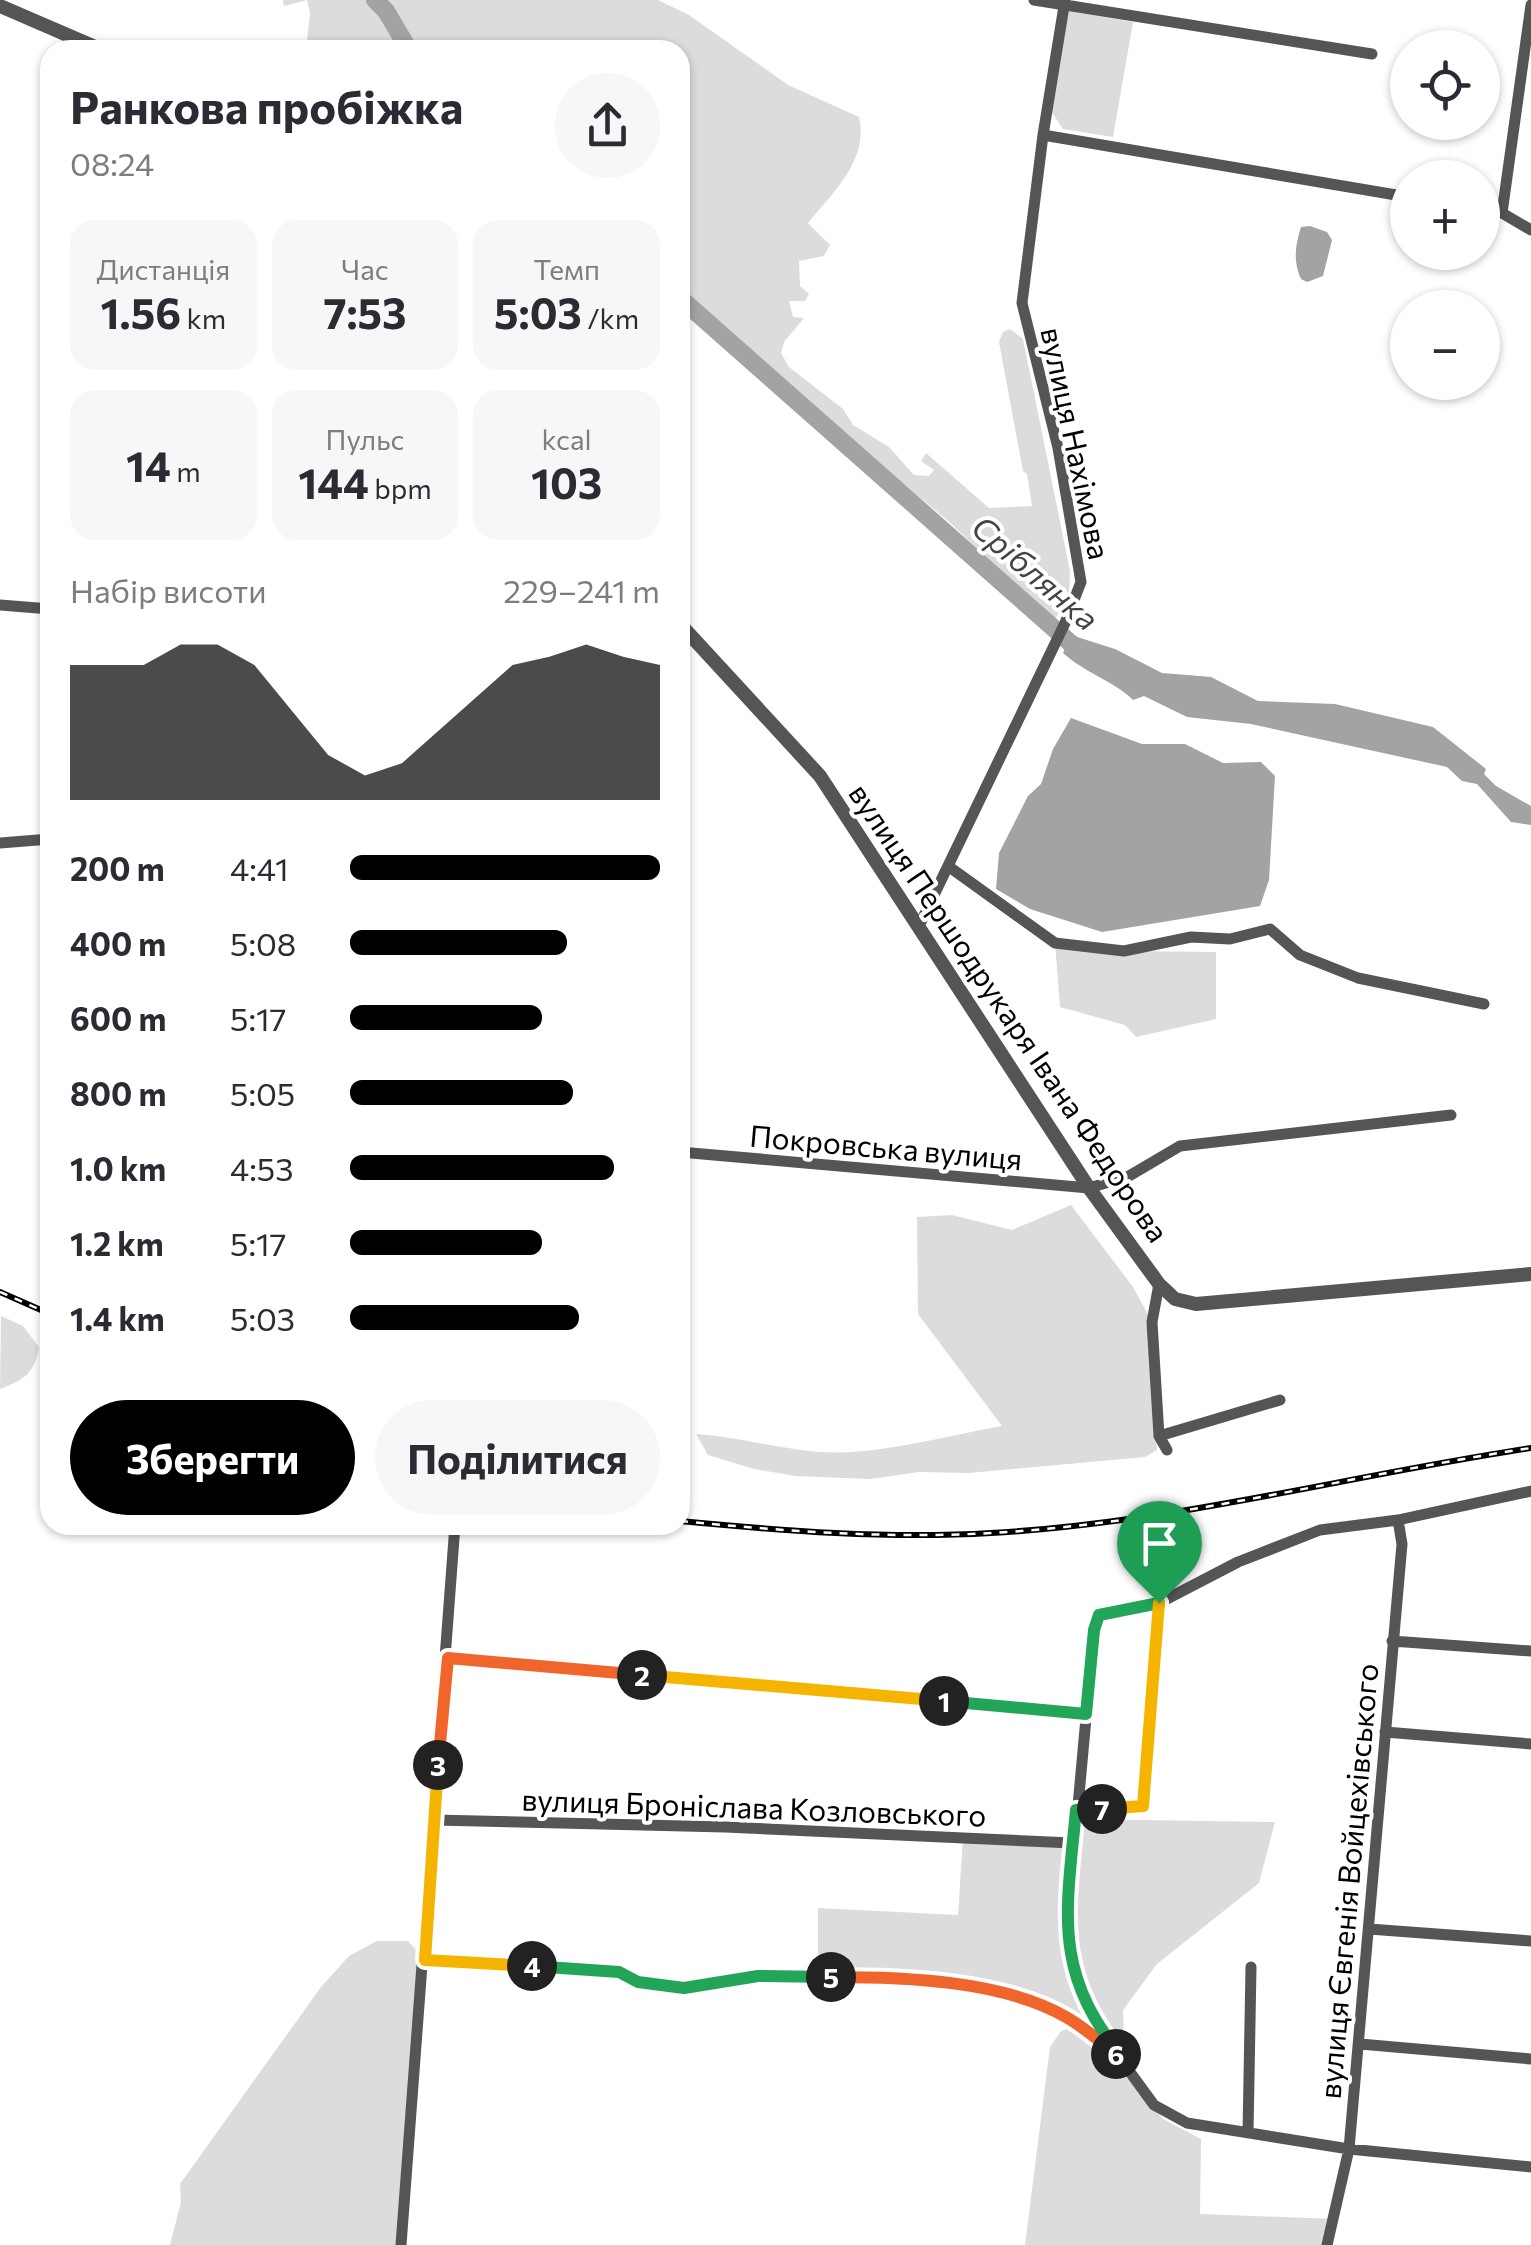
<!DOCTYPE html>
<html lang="uk">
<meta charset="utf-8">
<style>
body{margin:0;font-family:Commissioner,sans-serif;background:#f7f7f7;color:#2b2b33;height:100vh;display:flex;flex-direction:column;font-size:38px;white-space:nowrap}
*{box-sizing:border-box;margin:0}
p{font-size:32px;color:#7c7c81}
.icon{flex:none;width:55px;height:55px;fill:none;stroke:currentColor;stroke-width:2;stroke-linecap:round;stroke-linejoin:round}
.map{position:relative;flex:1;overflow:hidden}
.sheet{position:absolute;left:40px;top:40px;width:650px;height:1495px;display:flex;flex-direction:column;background:#fff;border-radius:30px;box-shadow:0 2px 8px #0004}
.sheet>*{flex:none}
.controls{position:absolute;left:1390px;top:30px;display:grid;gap:20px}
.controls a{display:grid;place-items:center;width:110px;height:110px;border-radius:50%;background:#fff;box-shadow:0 2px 8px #0004;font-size:50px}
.pin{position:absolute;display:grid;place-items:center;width:85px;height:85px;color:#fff;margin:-102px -42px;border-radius:50% 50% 50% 0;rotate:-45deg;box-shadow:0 0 10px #0007}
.pin .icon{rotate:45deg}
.km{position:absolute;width:50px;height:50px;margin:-25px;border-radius:50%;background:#222;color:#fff;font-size:28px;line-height:50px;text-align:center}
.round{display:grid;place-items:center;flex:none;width:105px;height:105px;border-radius:52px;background:#f7f7f7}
.head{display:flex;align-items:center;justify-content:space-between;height:170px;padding:0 30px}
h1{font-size:45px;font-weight:700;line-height:75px}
.stats{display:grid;grid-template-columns:repeat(3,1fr);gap:15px;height:170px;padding:10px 30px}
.stats div{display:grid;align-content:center;border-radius:25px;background:#f7f7f7;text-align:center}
.stats b{font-size:42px;font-weight:700}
.stats small{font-size:28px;font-weight:400}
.stats p{font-size:28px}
.chart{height:280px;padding:20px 30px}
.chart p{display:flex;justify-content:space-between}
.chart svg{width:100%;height:180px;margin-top:10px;fill:#000;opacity:.7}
.primary-button{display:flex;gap:20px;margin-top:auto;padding:20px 30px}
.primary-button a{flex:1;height:115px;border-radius:60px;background:#000;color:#fff;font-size:40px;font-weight:700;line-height:115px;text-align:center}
.primary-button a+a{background:#f7f7f7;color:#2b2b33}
ul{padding:0 30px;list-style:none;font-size:32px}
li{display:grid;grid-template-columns:160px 120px 1fr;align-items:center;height:75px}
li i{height:25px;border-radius:12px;background:#000}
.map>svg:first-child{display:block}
.green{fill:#dcdcdc}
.water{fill:#a3a3a3}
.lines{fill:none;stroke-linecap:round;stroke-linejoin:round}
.river{stroke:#a3a3a3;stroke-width:18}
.minor{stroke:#555;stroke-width:11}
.tertiary{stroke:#555;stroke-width:14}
.rail-casing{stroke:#000;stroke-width:6}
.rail{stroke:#fff;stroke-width:2.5;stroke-dasharray:8;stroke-linecap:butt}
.split-1-casing{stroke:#fff;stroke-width:20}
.split-2-casing{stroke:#fff;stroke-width:20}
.split-3-casing{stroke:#fff;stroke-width:20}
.split-4-casing{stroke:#fff;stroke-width:20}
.split-5-casing{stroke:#fff;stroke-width:20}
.split-6-casing{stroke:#fff;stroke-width:20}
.split-7-casing{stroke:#fff;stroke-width:20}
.split-8-casing{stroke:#fff;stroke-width:20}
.split-1{stroke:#22a559;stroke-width:12}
.split-2{stroke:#f5b400;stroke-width:12}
.split-3{stroke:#f0652b;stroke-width:12}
.split-4{stroke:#f5b400;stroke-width:12}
.split-5{stroke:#22a559;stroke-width:12}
.split-6{stroke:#f0652b;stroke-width:12}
.split-7{stroke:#22a559;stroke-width:12}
.split-8{stroke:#f5b400;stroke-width:12}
.labels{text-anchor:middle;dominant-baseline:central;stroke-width:8;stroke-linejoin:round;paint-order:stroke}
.street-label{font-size:30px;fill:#000;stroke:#fff}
.water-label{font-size:32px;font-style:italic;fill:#444;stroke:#fff}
</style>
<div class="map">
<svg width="1531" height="2245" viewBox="0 0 1531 2245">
<rect width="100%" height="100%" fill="#fff"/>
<path class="green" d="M283,0H658L689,15L788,85L859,117C869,160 833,192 808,223L830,245L824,256L799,261L800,286L809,294L805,301H789L793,317L804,318L784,342L781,353L789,367L843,409L853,425L889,447L914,475L929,476L934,470L921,461L926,453L989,508L1032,506L1027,474L1023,471L999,342L1003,332L1010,329L1023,339L1070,571L1069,596L1054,621L946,519L680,298V50H316L307,41L310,13L307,0L284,6Z
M1068,11L1133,22L1113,137L1063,129L1051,111Z
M1055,943L1124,951L1216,952V1019L1136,1037L1125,1025L1060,1007Z
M1071,1205L1133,1287L1152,1322L1157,1450L1145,1457L968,1473L919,1472L870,1479L795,1476L754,1469L708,1455L696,1434C747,1437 799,1456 850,1452C901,1449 951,1435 1002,1426L918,1314L917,1217L952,1215L1012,1230Z
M1,1316L23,1326L39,1347C35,1373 24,1380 0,1389Z
M1075,1819L1275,1822L1259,1883L1157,1964L1123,2010L1125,2060L1065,2016L959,1984L818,1977V1908L958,1915L963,1838L1072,1843Z
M377,1941H408L425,1960L401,2245H170L181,2202L180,2184L321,1987L349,1956Z
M1072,2027L1107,2055L1163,2119L1201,2139L1200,2214L1334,2219L1327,2245H1025L1050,2047L1061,2031Z"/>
<path class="water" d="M1310,226L1327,232L1332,240L1323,276L1307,282L1301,279C1293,261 1295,246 1301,227Z
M1071,635L1115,649L1162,673L1211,677L1258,701L1335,704L1433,727L1486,769L1484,774L1496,786L1531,806V825L1511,822L1477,784L1462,781L1447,767L1251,724L1187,717L1144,696L1133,700C1114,681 1085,673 1063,653Z
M1071,718L1142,744H1185L1223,763L1261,762L1275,776L1269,880L1260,906L1102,932L1030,909L996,889L999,853L1028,796L1041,784L1053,749Z"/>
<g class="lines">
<path class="river" d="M375,0L386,11L409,50
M680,298L1084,655"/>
<path class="minor" d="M1034,0L1372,54
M1043,135L1408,197
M1482,210L1502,213L1531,230
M1502,213L1531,5
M0,605L50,609
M0,843L50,839
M948,866L1055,943L1124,951L1191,937L1230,939L1270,929L1300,955L1358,978L1484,1004
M920,924L1065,623L1081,582L1058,448L1022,303L1043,135L1065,0
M680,1152L1089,1188L1129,1176L1180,1146L1451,1115
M1159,1284L1152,1322L1159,1436L1167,1450
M1159,1436L1280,1400
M1531,1491L1398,1520L1320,1530L1238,1562L1159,1603L1099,1615L1094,1630L1066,1938L1077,1981L1100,2031L1154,2105L1187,2123L1349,2149L1531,2167
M1392,1641L1531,1651
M448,1658L1086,1714
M1385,1732L1531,1744
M1076,1810L1143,1807L1159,1603
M434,1820L725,1827L1072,1843
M1369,1929L1531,1941
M425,1960L619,1971C665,1998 710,1978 760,1977C845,1973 992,1973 1067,2017C1082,2026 1095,2038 1110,2049
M1360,2044L1531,2059
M1248,2133L1251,1967
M401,2245L455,1525
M1327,2245L1349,2149L1402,1544L1398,1520"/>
<path class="tertiary" d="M0,6L102,50
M680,624L820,776L1089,1188L1159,1284L1175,1299L1196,1304L1531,1274"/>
<g class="rail-casing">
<path id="rail" d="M0,1292L50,1314
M680,1521C784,1531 887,1539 991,1533C1173,1523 1351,1475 1531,1448"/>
</g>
<use href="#rail" class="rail"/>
</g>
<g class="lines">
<g class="split-1-casing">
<path id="split-1" d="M944,1701L1086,1714L1094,1630L1099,1615L1159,1603"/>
</g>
<g class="split-2-casing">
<path id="split-2" d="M642,1675L944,1701"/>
</g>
<g class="split-3-casing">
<path id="split-3" d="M438,1765L448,1658L642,1675"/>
</g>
<g class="split-4-casing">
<path id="split-4" d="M438,1765L425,1960L532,1966"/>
</g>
<g class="split-5-casing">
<path id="split-5" d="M532,1966L619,1972L638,1982L684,1988L758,1976L831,1977"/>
</g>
<g class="split-6-casing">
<path id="split-6" d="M831,1977C903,1977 1002,1980 1066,2017C1084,2027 1100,2042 1116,2054"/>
</g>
<g class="split-7-casing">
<path id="split-7" d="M1102,1809L1076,1810C1066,1915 1052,1974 1125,2060L1116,2054"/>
</g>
<g class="split-8-casing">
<path id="split-8" d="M1102,1809L1143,1806L1159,1603"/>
</g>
<use href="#split-1" class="split-1"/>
<use href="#split-2" class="split-2"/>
<use href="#split-3" class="split-3"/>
<use href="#split-4" class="split-4"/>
<use href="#split-5" class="split-5"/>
<use href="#split-6" class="split-6"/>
<use href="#split-7" class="split-7"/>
<use href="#split-8" class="split-8"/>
</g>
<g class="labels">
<g class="street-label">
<text transform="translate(1077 443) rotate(78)">вулиця Нахімова</text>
<text transform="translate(1010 1012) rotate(56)">вулиця Першодрукаря Івана Федорова</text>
<text transform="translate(886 1146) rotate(5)">Покровська вулиця</text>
<text transform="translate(754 1806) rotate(2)">вулиця Броніслава Козловського</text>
<text transform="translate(1347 1881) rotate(-85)">вулиця Євгенія Войцехівського</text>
</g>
<g class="water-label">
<text transform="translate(1036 572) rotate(41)">Сріблянка</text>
</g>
</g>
</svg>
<div class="controls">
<a><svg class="icon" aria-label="locate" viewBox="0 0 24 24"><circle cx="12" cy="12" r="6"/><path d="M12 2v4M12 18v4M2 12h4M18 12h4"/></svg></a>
<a>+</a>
<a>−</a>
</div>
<div class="pin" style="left:1159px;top:1603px;background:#1e9e55"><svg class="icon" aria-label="arrive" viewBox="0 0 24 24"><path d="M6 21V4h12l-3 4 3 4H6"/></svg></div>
<b class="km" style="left:944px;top:1701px">1</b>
<b class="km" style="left:642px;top:1675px">2</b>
<b class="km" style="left:438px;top:1765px">3</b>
<b class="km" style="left:532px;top:1966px">4</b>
<b class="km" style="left:831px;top:1977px">5</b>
<b class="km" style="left:1116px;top:2054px">6</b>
<b class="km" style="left:1102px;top:1809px">7</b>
<section class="sheet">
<div class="head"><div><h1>Ранкова пробіжка</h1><p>08:24</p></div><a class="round"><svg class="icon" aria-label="share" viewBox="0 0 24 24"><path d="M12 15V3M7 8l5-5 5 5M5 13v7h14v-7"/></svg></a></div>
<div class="stats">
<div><p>Дистанція</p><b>1.56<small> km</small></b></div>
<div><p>Час</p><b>7:53</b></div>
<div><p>Темп</p><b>5:03<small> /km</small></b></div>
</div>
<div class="stats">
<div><b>14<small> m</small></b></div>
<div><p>Пульс</p><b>144<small> bpm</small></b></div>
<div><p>kcal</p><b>103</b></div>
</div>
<div class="chart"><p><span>Набір висоти</span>229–241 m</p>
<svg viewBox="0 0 160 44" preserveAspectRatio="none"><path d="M0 44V11L10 11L20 11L30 6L40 6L50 11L60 22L70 33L80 38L90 35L100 27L110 19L120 11L130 9L140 6L150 9L160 11V44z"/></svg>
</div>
<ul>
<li><b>200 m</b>4:41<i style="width:100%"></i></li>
<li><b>400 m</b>5:08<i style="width:70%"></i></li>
<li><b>600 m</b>5:17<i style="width:62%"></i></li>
<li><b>800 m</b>5:05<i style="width:72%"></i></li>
<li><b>1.0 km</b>4:53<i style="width:85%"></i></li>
<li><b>1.2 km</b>5:17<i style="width:62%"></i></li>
<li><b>1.4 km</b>5:03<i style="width:74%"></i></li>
</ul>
<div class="primary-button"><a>Зберегти</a><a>Поділитися</a></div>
</section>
</div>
